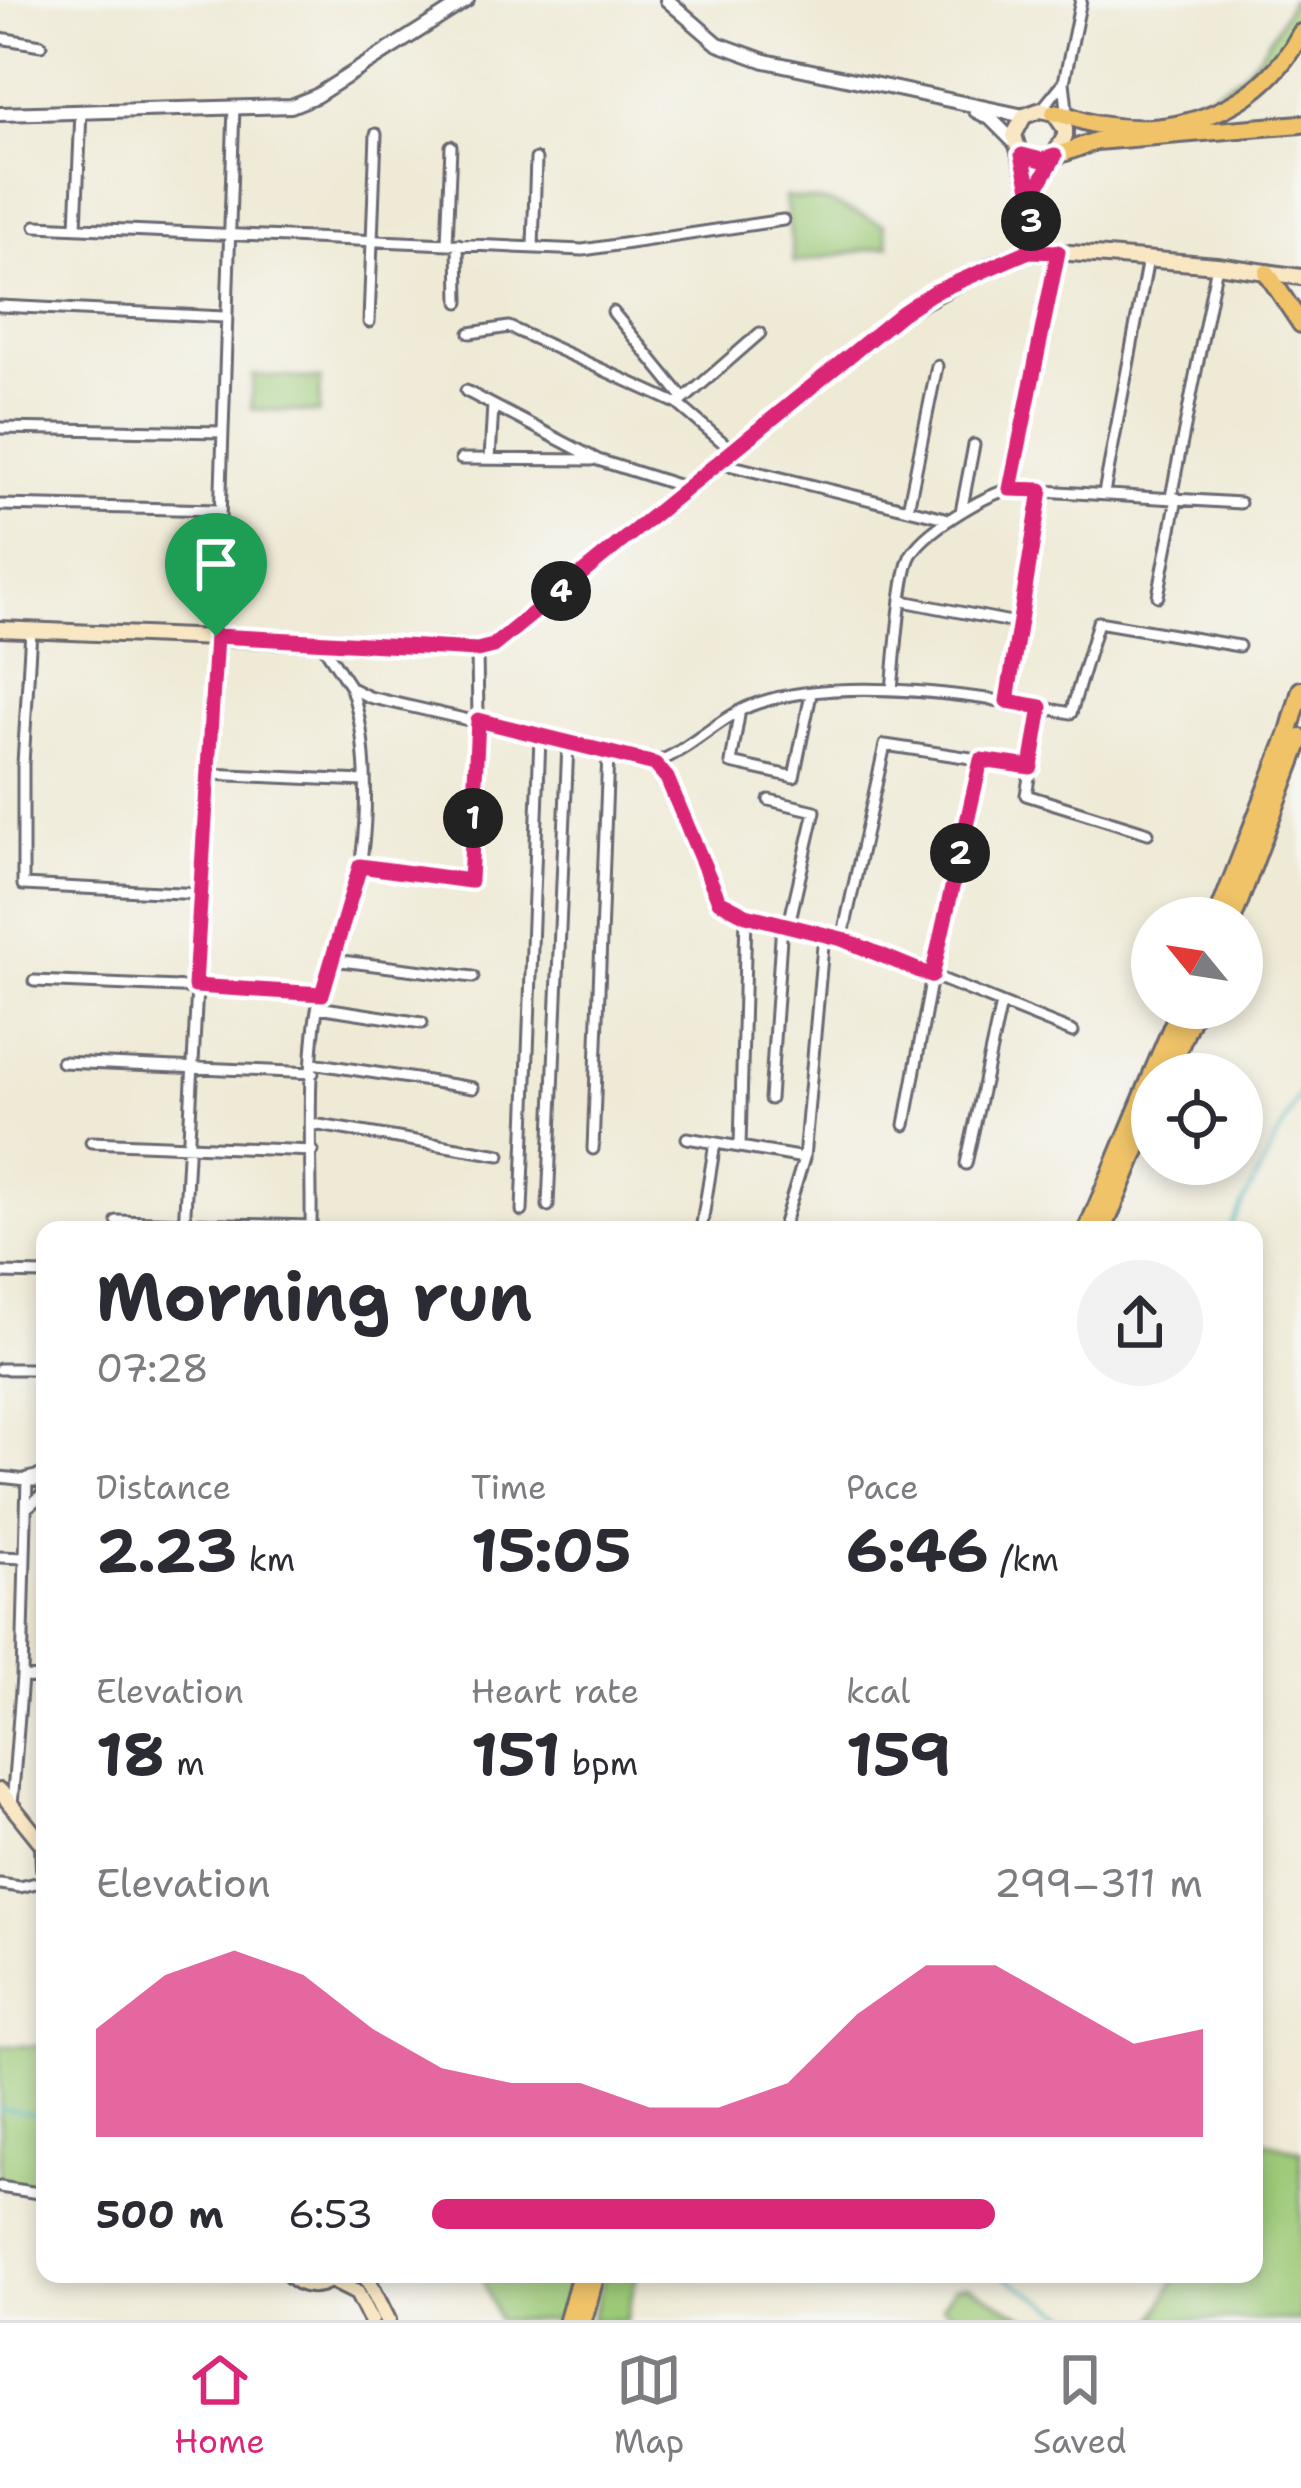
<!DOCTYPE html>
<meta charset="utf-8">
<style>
body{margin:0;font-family:"Shantell Sans",sans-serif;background:#f2f2f3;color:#2b2b33;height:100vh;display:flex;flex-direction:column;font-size:45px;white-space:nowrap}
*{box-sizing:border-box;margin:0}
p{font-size:39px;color:#7c7c81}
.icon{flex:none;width:66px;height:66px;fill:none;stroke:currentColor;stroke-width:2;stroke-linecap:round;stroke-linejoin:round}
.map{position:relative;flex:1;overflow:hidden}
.sheet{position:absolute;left:36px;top:1221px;width:1227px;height:1062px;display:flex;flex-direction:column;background:#fff;border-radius:24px;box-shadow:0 6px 18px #0003}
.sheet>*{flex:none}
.needle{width:78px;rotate:300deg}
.controls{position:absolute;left:1131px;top:897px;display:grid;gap:24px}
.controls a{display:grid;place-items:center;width:132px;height:132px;border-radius:50%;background:#fff;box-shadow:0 6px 18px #0003;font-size:60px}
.pin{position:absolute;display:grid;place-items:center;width:102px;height:102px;color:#fff;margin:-123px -51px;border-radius:50% 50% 50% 0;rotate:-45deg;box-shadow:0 0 12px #0007}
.pin .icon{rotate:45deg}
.km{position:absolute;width:60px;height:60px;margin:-30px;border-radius:50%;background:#222;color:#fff;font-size:33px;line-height:60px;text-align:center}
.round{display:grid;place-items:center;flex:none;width:126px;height:126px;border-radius:63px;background:#f2f2f3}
.head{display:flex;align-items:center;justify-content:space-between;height:204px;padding:0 60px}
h1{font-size:66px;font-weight:700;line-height:90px}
.stats{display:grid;grid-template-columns:repeat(3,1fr);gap:18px;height:204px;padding:12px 60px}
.stats div{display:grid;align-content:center}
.stats b{font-size:60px;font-weight:700}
.stats small{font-size:33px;font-weight:400}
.stats p{font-size:33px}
.chart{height:336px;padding:24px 60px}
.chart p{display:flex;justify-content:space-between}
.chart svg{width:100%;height:216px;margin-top:12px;fill:#db2777;opacity:.7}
ul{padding:0 60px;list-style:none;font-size:39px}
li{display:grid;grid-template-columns:192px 144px 1fr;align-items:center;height:90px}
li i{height:30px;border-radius:15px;background:#db2777}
.dock{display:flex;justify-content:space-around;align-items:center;height:168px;border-top:3px solid #e1e1e2;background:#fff;font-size:33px;color:#7c7c81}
.dock a{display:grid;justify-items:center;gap:6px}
.dock .selected{color:#db2777}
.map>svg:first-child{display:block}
.green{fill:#9cc977;stroke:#5f7659;stroke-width:3}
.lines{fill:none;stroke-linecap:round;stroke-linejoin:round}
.stream{stroke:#42b1bd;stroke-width:3}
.minor-casing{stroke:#6a6871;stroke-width:15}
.tertiary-casing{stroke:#6a6871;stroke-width:18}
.secondary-casing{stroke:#6a6871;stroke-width:20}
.trunk-casing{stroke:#6a6871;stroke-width:22}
.minor{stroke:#fff;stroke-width:9}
.tertiary{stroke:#fff;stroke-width:12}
.secondary{stroke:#f9e7c3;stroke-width:14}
.trunk{stroke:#f0c369;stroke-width:16}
.route-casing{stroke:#fff;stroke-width:24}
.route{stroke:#db2777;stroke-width:15}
</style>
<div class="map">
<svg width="1301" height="2320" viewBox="0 0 1301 2320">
<rect width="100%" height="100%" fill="#f6f6f2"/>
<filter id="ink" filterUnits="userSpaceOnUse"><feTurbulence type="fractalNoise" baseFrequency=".00833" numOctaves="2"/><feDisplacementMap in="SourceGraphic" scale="24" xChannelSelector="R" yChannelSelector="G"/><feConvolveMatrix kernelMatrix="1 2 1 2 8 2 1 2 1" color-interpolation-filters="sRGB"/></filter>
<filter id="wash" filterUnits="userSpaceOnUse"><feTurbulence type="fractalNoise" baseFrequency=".004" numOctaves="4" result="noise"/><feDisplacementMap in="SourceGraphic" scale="48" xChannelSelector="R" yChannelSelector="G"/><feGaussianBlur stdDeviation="2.7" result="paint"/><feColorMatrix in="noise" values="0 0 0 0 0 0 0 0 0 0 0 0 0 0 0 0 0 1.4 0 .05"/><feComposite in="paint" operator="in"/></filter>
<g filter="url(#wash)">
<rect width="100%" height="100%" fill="#efead6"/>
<path class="green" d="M1291,0H1301V20L1291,44L1238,98L1176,118L1174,106C1242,87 1260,61 1291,0Z
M785,197L829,202L884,224L889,246L794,263Z
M253,375L321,379L319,413L251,409Z
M0,2046H45V2192L0,2186Z
M1254,2139L1301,2151V2320H1154L1178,2274H1254Z
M481,2274H572L559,2320H498Z
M605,2274H637L626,2320H591Z
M968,2285L974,2288L1030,2320H966L942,2306L955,2287Z"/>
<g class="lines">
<path class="stream" d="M1229,1230L1301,1092
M0,2109L45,2115
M999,2274L1079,2320"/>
</g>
</g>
<g filter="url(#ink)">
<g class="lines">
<g class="minor-casing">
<path id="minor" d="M0,38L41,45
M1041,110L1064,82
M1068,118L1064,82L1081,0
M36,226L583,250L783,220
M76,227L81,111
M447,244L451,146
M458,244L459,302
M533,246L536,159
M0,306L224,317
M613,312L684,399
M369,322L376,134
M470,333L509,327L678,404L733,451
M466,391L598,460L687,488
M682,401L760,333
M0,428L223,432
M461,459L592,460
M490,459L493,405
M720,463L949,519
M1010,489L1058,252
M1104,493L1148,259
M1171,497L1217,265
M0,505L219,510
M908,509L937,366
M961,512L974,445
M1158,596L1177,498
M903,601L1021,624
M31,630L23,764V885L200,894
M320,641L351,688L369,697L655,763L667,778L719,901L746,915L842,939L1073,1032
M892,690C895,661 900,580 910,557C922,532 983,496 1010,489L1240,503
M1008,701L1041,490
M1041,708L1026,795L1148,833
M739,715L731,763L794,777L811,694
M655,763C692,749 721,715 758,703C845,675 982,696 1071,713L1098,622L1239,646
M208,774L364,781
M769,800L815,811L789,924
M360,866L470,881L478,720L477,649
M746,915L740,1147L804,1158L782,1230
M842,939L885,745L1031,767
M333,960L473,977
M34,981L322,993
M318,1007L422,1023
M62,1062L313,1073
M312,1063L473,1088
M770,1099L782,923
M313,1124L500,1155
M905,1125L932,976L981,761
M687,1138L740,1147
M91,1142L313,1151
M593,1149L608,754
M804,1158L824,934
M966,1164L1001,1004
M548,1206L568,744
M522,1211L540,737
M117,1221L311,1226
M184,1230L216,636L234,107
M311,1230C312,1162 306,1075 317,1010C324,972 342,934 353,896C370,839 370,744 351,688
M701,1230L715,1143
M0,1273L45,1274
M0,1369H45
M0,1477L45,1482
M29,1506L45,1492
M0,1557L25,1558
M22,1677L45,1678
M12,1805L22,1677L27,1478L45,1474
M0,1884L20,1887L44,1881
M0,2187L45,2194"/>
</g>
<g class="tertiary-casing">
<path id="tertiary" d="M667,0L718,44L765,61L1024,116
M976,111L990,118L1015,143
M0,114L291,106L316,96L467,0"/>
</g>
<g class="secondary-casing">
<path id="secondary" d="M1029,251L1032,196L1014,135L1024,116L1041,110L1054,113L1065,129V136L1032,196
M0,629L477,649L493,646L902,313L990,266L1029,251L1058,252L1217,265L1301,277
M0,1791L45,1847
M43,1845L44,1868
M289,2274C303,2289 322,2289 336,2274
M365,2274L388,2320
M331,2280L357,2293L371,2320"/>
</g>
<g class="trunk-casing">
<path id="trunk" d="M1054,113C1070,115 1084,123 1100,125C1181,139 1263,107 1301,33
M1055,156L1096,141L1301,124
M1267,273L1301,324
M1217,918L1288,735L1301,690
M1233,918L1301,738
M1152,1074L1180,1008
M1168,1074L1196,1008
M1087,1230L1152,1075
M1103,1230L1152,1112
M568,2320L581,2274
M583,2320L596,2274"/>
</g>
<use href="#minor" class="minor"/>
<use href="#tertiary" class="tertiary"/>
<use href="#secondary" class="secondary"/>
<use href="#trunk" class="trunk"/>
</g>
</g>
<g class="lines" filter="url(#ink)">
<g class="route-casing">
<path id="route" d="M216,636L195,986L322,994L360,866L470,881L478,720L655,764L667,778L719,901L746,915L842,939L932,976L981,760L1031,767L1041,707L1007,701L1041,490L1010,489L1058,252L1029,251L1032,196L1022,155L1042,160L1055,156L1032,196L1029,251L932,293L902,313L493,646L477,650L216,636"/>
</g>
<use href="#route" class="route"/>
</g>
</svg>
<div class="controls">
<a><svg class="needle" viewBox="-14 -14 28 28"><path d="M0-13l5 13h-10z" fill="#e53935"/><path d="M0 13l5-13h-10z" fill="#7c7c81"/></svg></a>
<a><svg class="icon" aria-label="locate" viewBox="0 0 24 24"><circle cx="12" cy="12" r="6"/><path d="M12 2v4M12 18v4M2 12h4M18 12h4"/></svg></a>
</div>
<div class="pin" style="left:216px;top:636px;background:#1e9e55"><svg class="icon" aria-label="arrive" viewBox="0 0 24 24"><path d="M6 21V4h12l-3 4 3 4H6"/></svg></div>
<b class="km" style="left:473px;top:818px">1</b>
<b class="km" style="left:960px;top:853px">2</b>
<b class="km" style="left:1031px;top:221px">3</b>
<b class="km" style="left:561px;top:591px">4</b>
<section class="sheet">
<div class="head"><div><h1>Morning run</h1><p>07:28</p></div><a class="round"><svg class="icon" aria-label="share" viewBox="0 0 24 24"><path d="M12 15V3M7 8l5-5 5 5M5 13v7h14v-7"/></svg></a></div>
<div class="stats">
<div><p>Distance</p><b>2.23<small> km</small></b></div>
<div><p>Time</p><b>15:05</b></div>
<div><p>Pace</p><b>6:46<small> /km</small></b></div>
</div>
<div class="stats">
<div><p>Elevation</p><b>18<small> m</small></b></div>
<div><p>Heart rate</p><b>151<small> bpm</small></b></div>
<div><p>kcal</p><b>159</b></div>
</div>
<div class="chart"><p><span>Elevation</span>299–311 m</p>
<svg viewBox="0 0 160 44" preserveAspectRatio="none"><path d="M0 44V22L10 11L20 6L30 11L40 22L50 30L60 33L70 33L80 38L90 38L100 33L110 19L120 9L130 9L140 17L150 25L160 22V44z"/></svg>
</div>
<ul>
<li><b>500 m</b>6:53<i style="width:73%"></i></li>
</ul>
</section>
</div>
<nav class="dock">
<a class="selected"><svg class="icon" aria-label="home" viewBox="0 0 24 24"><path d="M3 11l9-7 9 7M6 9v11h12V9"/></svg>Home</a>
<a><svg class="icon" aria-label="map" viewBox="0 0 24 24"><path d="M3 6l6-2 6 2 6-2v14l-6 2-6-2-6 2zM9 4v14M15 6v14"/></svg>Map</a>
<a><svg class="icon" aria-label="saved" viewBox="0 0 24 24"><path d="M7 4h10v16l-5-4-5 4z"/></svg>Saved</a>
</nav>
